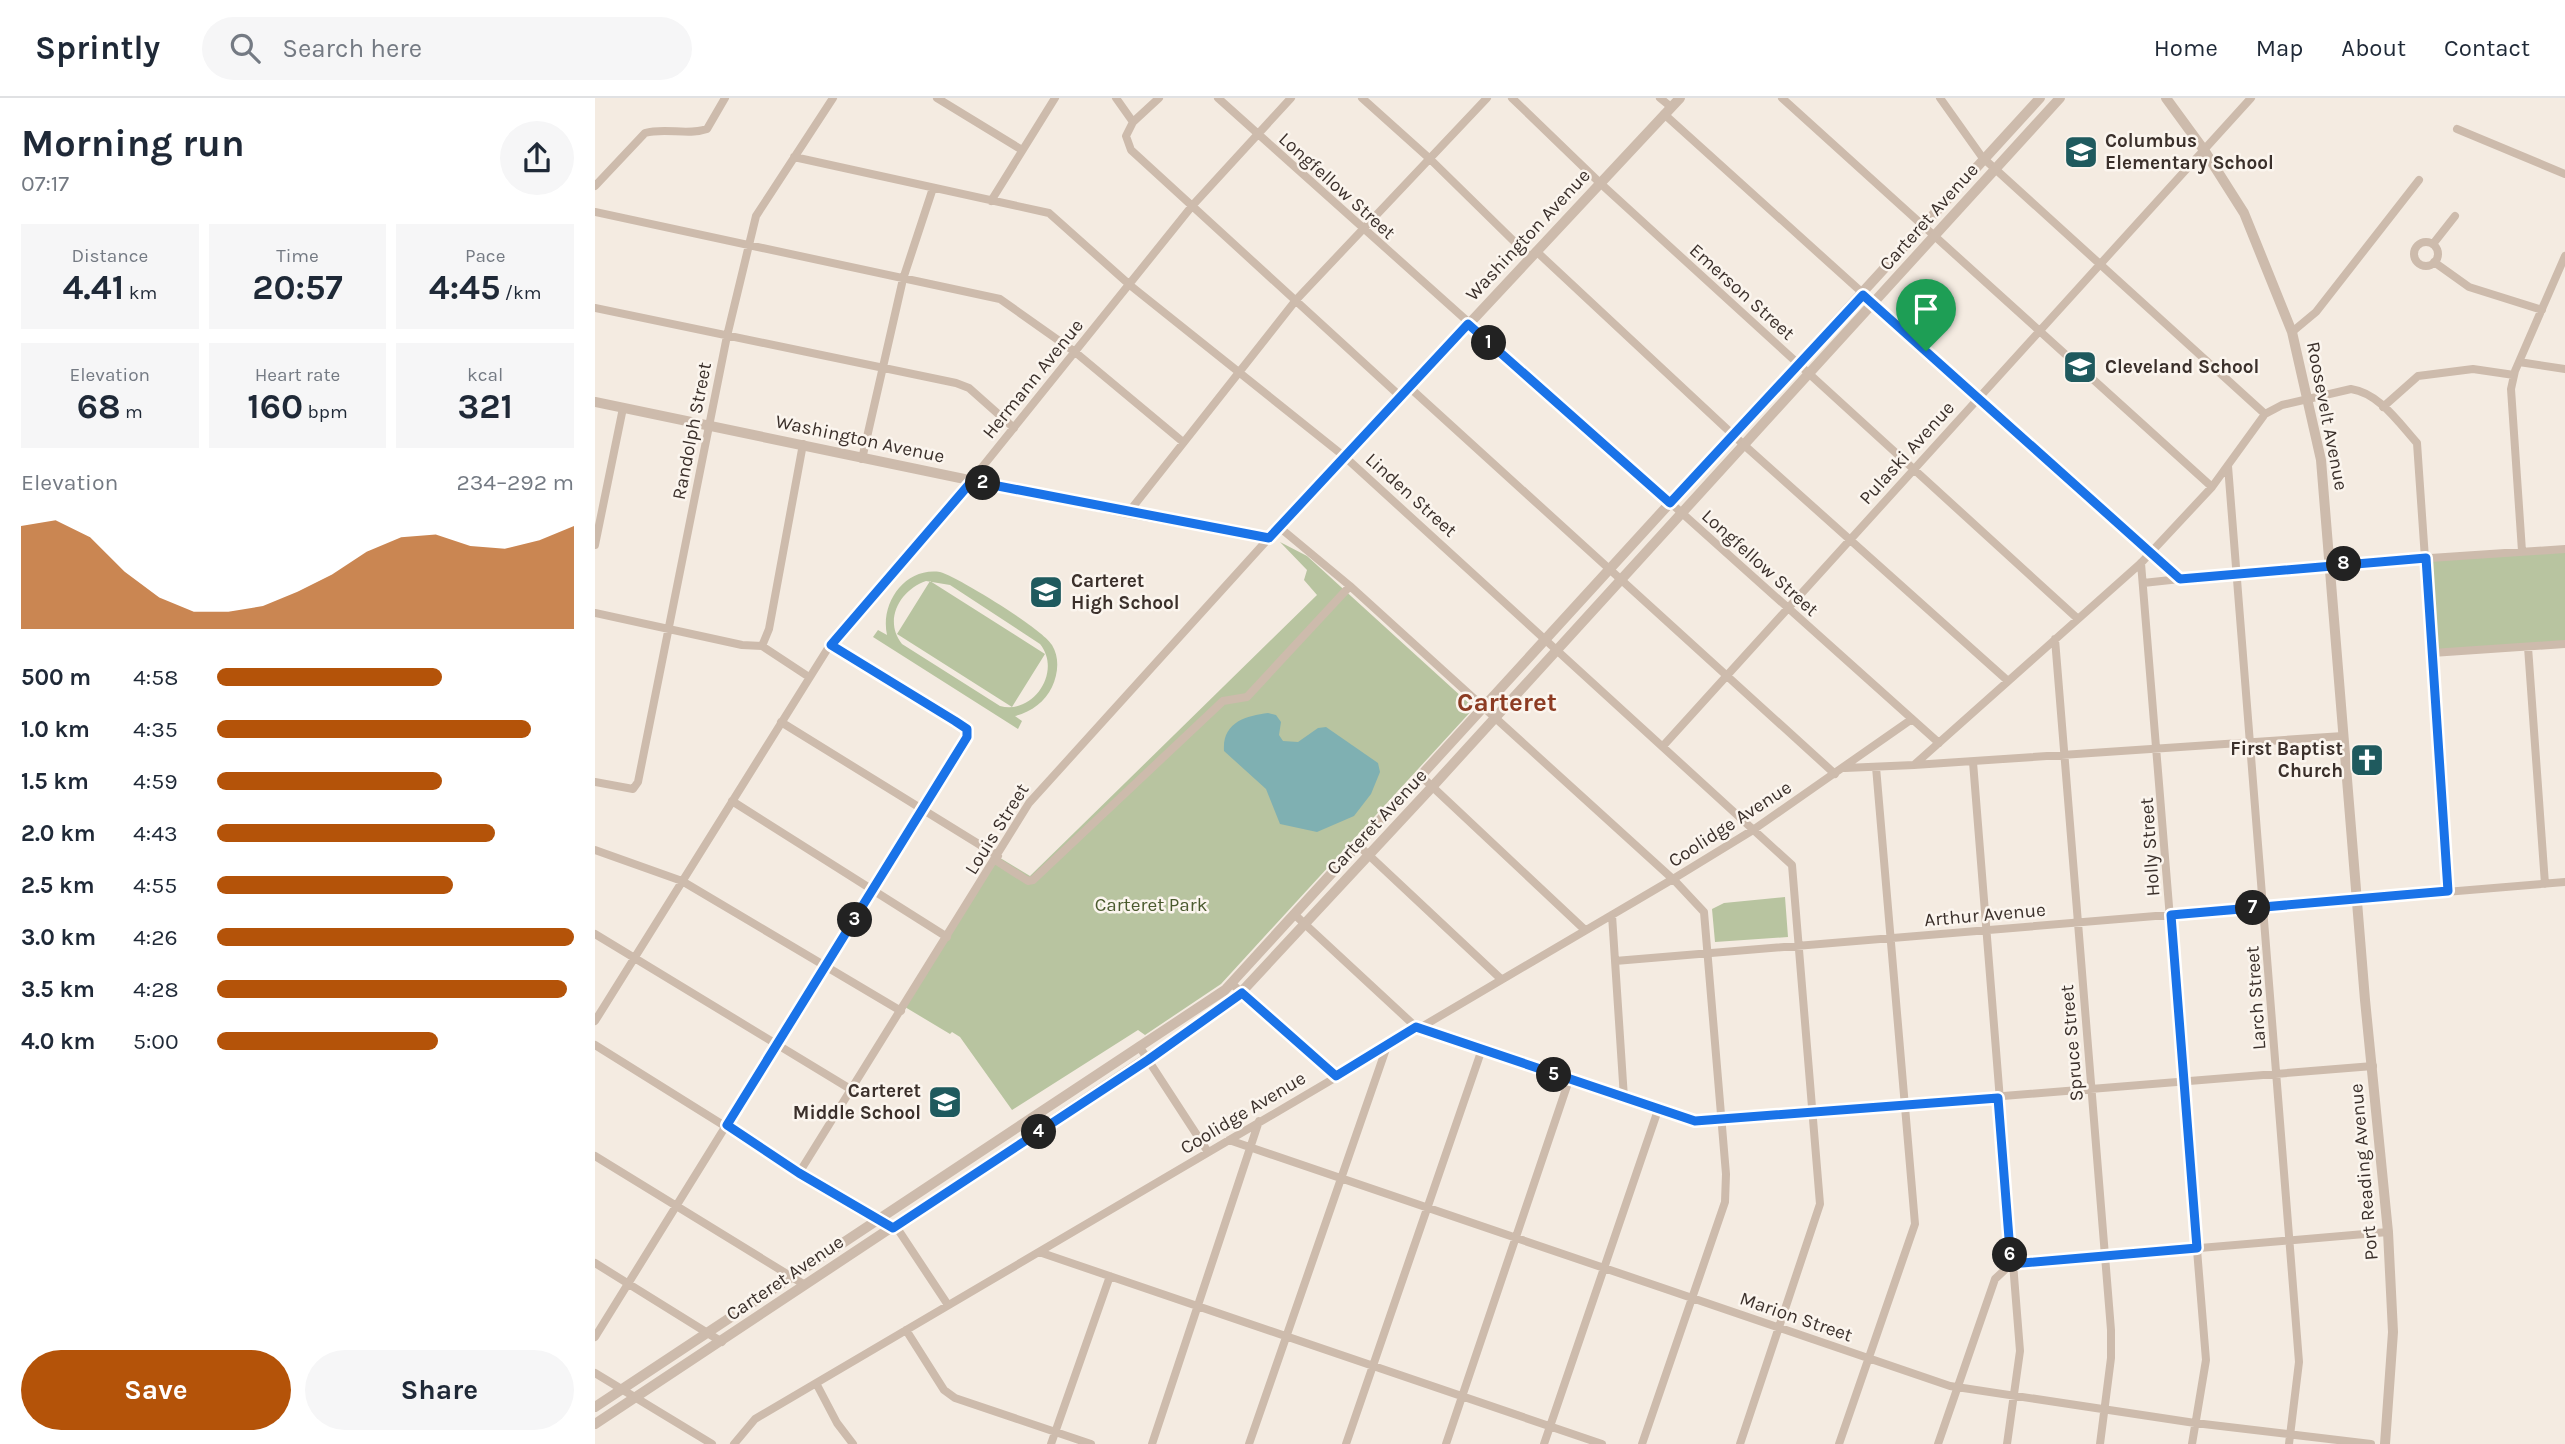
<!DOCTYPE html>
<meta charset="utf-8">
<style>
body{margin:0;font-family:Karla,sans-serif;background:#f6f6f7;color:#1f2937;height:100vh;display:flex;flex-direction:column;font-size:26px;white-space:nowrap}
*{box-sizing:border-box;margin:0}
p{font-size:23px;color:#747a83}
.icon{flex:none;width:38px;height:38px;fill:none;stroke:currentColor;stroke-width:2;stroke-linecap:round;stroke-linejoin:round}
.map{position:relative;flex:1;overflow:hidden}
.side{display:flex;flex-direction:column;background:#fff;width:595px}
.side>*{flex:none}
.pin{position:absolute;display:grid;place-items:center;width:60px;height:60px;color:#fff;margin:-72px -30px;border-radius:50% 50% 50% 0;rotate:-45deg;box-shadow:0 0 7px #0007}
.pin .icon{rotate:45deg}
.km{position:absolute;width:35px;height:35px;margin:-18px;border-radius:50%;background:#222;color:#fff;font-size:19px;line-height:35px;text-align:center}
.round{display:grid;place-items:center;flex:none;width:74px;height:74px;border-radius:37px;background:#f6f6f7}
.head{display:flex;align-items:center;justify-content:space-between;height:119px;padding:0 21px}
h1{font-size:38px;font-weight:700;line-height:52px}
.figures{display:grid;grid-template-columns:repeat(3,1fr);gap:10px;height:119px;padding:7px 21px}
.figures div{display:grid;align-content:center;border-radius:0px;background:#f6f6f7;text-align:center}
.figures b{font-size:35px;font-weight:700}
.figures small{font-size:19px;font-weight:400}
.figures p{font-size:19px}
.chart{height:196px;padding:14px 21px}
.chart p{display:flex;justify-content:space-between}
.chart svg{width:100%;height:126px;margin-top:7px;fill:#b45309;opacity:.7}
.action{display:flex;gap:14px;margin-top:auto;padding:14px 21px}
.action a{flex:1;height:80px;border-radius:42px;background:#b45309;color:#fff;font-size:28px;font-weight:700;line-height:80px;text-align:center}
.action a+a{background:#f6f6f7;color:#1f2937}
ul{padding:0 21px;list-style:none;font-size:23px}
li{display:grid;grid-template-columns:112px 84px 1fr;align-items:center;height:52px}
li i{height:18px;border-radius:9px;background:#b45309}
header{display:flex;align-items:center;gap:42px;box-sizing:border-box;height:98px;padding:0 35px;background:#fff;border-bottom:2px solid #e0e1e3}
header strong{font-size:33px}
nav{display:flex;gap:38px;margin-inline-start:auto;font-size:24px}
.search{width:490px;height:63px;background:#f6f6f7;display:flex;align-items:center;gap:18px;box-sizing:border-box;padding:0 24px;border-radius:38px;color:#747a83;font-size:26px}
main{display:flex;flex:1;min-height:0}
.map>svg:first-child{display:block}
.green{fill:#b8c4a0;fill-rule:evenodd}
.water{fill:#7fb0b2}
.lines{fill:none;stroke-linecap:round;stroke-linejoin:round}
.minor{stroke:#cdbbac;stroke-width:8}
.tertiary{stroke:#cdbbac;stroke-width:10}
.route-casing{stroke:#fff;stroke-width:14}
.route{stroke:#1a73e8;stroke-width:9}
.labels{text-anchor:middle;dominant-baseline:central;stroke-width:5;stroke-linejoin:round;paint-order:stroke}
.poi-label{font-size:19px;font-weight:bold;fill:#3b302b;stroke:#fbf5ee;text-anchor:start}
.street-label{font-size:19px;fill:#3b302b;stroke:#fbf5ee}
.park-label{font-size:19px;fill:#4a5a2e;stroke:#fbf5ee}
.district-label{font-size:26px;font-weight:bold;fill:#8c3b22;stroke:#fbf5ee}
</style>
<header>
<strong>Sprintly</strong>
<div class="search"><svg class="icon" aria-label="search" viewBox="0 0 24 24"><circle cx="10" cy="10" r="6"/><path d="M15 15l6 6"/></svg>Search here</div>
<nav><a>Home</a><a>Map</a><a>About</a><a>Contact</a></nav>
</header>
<main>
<section class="side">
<div class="head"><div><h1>Morning run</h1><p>07:17</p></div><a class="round"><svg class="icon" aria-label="share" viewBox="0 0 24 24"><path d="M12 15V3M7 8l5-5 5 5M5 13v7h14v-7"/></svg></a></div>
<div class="figures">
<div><p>Distance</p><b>4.41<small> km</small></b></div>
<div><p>Time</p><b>20:57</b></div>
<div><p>Pace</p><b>4:45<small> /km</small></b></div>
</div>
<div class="figures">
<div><p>Elevation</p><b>68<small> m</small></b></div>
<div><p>Heart rate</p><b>160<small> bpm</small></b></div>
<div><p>kcal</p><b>321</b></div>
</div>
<div class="chart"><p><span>Elevation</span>234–292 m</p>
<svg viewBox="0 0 160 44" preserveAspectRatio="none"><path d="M0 44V8L10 6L20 12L30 24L40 33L50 38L60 38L70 36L80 31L90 25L100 17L110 12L120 11L130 15L140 16L150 13L160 8V44z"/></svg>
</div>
<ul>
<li><b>500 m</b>4:58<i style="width:63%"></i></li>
<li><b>1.0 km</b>4:35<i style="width:88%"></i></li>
<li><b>1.5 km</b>4:59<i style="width:63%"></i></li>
<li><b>2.0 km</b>4:43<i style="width:78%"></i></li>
<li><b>2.5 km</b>4:55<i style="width:66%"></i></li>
<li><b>3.0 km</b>4:26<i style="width:100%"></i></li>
<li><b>3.5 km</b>4:28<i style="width:98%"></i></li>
<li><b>4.0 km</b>5:00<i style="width:62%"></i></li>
</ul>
<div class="action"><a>Save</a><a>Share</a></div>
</section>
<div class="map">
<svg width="1970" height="1346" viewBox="0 0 1970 1346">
<rect width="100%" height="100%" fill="#f4ebe1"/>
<path class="green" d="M685,444L712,458L879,610L626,886L550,937L543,932L417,1012L365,939L357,934L355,936L310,909L402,758L435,778L722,497L709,482L712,472Z
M1970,451V548L1839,556L1836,460Z
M345,474C363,479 449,532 457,547C465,560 463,576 457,589C450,604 436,614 420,618L427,623L423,631L278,539L283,532L292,537C285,505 310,469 345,474ZM331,483L355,487L445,546C467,573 439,617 405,608L307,546C288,522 305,492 331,483Z
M335,483L450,556L417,609L302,536Z
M1190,799L1193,839L1120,844L1117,811L1129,805Z"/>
<path class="water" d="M673,615L681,617L686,624L684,637L688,643L703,644L723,630L731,629L783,665L785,674L776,696L759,718L722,734L685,726L671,691L629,653C627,624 651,618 673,615Z"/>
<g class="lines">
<path class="minor" d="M342,0L427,52
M521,0L538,24
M564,0L538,24L531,38L536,52L806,299
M623,0L1344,645
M767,0L835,61L935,159
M917,0L1005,85L1483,521
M1065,0L1076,9
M1187,0L1617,389
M1345,0L1387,59L1670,316
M1069,16L1585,481L1746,466L1970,451
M1862,31L1970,76
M199,59L454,115L536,188L750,359L1197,767L1225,1106L1145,1346
M0,88L50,35C71,29 92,38 112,31L130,0
M396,103L460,0
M0,114L405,201L480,254L588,344
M1819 156a12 12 0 1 1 24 0a12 12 0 1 1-24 0Z
M1838,146L1860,118
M941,153L1149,347L1413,583
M1839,164L1874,189L1947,212
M0,210L361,285L374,290L419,330
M1697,234L1721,214L1824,82
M1924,264L1970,271
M814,289L1240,676
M1788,309L1823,278L1878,271L1919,277
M267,361L308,181L338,90
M1633,368L1704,1264L1694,1346
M533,415L701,202L892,0
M684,429L755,488L1080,783L1109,814L1131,1076L1130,1104L1047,1346
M0,447L28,310
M1927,453L1916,291L1920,273L1970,158
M1546,465L1611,1262L1597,1346
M1548,485L1585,481
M0,515L147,547L167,548L214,579
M1460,541L1516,1232V1260L1505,1346
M167,548L174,531L208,346
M1933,549L1950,786
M1837,555L1970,546
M186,624L403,758
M1068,648L1656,0
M1378,664L1425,1253L1412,1346
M1319,667L1748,638
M1250,670L1319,667L1546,465L1617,389L1670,316L1687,307L1756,291C1784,295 1804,325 1822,345L1853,793
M827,679L990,832
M0,684L38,691L43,684L132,238L161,118L238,0
M137,703L352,839
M763,747L906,881
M0,752L87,783L306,913
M400,762L433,783L438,782L628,603L652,599L755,488
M699,816L821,929L1100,1023L1778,968
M1017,817L1029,1000
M0,836L257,992
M1020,863L1970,784
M636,885L741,978
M0,923L235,547L380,378L597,108L696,0
M0,947L261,1110L304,1133L353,1207
M544,948L613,1054
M634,1042L1355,1288L1600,1325L1776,1346
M0,1058L210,1187
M204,1075L434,705L674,440
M444,1154L1007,1346
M0,1165L127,1244
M311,1232L349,1292L360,1300L496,1346
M0,1239L372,639V631L360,623L235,547
M0,1275L117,1346
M221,1285L242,1325L258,1346
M139,1346L160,1321L1078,781L1158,732L1317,621
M456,1346L515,1178
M557,1346L664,1023
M654,1346L792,948
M751,1346L887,951
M851,1346L974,982
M949,1346L1063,1012
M1244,1346L1320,1126L1281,669
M1343,1346L1400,1181L1416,1166L1793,1134"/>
<path class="tertiary" d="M1571,0L1609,52L1649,115L1697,234L1726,362L1770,902L1793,1134L1798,1234L1790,1346
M0,304L533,415L674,440L1085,0
M0,1309L630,892L1445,0
M0,1326L638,903L837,689L1465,0"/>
</g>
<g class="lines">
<g class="route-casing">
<path id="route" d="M1268,197L1585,481L1831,460L1853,793L1576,817L1602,1150L1416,1166L1403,1000L1100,1023L821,929L741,978L647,895L553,962L298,1130L204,1075L132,1027L372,639V631L360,623L236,547L377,383L674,440L873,226L1075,405Z"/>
</g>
<use href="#route" class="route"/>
</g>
<defs>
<g id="school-square" transform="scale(1.75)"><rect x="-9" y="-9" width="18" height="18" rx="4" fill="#1f5a5e" stroke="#fbf5ee"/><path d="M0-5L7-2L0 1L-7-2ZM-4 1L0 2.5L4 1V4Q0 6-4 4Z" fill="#fff"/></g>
<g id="church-square" transform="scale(1.75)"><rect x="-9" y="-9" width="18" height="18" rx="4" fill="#1f5a5e" stroke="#fbf5ee"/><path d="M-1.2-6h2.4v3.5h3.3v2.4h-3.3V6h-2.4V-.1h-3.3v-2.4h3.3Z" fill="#fff"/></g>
</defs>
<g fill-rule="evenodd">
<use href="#school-square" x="1486" y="54"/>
<use href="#school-square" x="1485" y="269"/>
<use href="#school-square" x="451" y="494"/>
<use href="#church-square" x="1772" y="662"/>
<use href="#school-square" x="350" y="1004"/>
</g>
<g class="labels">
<g class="poi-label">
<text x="1510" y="43">Columbus<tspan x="1510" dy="22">Elementary School</tspan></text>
<text x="1510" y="269">Cleveland School</text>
<text x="476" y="483">Carteret<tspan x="476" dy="22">High School</tspan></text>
<text x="1748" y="651" text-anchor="end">First Baptist<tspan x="1748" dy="22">Church</tspan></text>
<text x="326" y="993" text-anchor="end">Carteret<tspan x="326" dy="22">Middle School</tspan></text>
</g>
<g class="street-label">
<text transform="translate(742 88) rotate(42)">Longfellow Street</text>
<text transform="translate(1334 119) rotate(-48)">Carteret Avenue</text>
<text transform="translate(933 137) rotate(-47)">Washington Avenue</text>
<text transform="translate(1147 194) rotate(42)">Emerson Street</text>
<text transform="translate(438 281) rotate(-51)">Hermann Avenue</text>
<text transform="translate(1732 318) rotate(79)">Roosevelt Avenue</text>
<text transform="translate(97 333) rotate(-79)">Randolph Street</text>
<text transform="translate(265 341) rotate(12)">Washington Avenue</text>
<text transform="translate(1312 355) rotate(-48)">Pulaski Avenue</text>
<text transform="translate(816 397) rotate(42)">Linden Street</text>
<text transform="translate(1165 465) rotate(42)">Longfellow Street</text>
<text transform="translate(782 724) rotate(-47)">Carteret Avenue</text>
<text transform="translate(1135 726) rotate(-33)">Coolidge Avenue</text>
<text transform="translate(402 731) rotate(-58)">Louis Street</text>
<text transform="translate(1555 749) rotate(-94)">Holly Street</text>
<text transform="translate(1390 817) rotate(-5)">Arthur Avenue</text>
<text transform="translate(1661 900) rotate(-94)">Larch Street</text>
<text transform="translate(1477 945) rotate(-95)">Spruce Street</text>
<text transform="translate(648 1015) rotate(-31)">Coolidge Avenue</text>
<text transform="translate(1769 1074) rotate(-95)">Port Reading Avenue</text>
<text transform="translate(190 1180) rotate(-34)">Carteret Avenue</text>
<text transform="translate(1201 1219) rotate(19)">Marion Street</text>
</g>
<g class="park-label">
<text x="556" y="807">Carteret Park</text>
</g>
<g class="district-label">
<text x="912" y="604">Carteret</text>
</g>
</g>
</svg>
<div class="pin" style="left:1331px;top:253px;background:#1e9e55"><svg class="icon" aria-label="arrive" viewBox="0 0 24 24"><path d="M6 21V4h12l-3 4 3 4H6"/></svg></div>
<b class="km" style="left:894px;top:245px">1</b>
<b class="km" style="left:388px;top:385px">2</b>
<b class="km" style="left:260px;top:822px">3</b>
<b class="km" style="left:444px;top:1034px">4</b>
<b class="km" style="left:959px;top:977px">5</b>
<b class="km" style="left:1415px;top:1157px">6</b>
<b class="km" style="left:1658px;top:810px">7</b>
<b class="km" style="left:1749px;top:466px">8</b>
</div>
</main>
